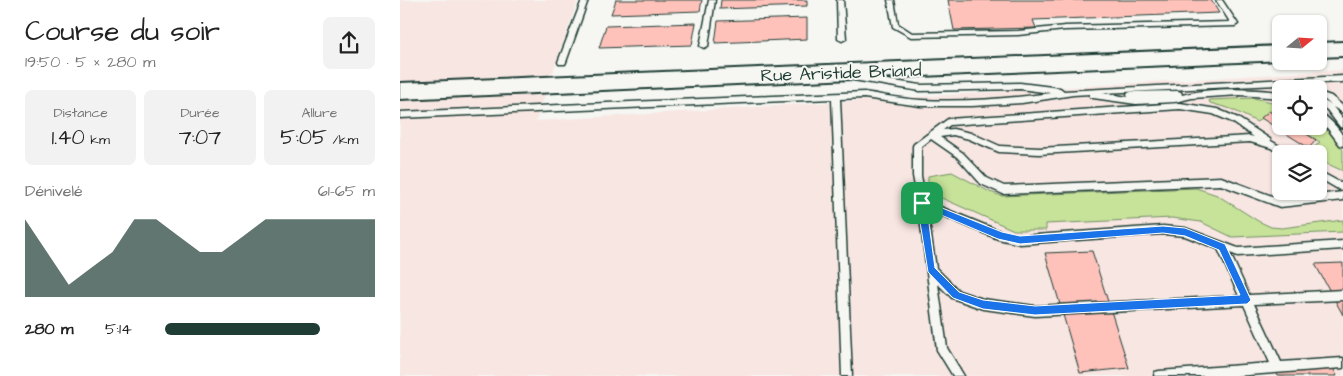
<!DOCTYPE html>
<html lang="fr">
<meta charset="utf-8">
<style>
body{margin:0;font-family:"Architects Daughter",sans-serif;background:#f2f2f2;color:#222;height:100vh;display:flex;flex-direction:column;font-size:19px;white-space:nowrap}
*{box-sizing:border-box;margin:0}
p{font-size:16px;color:#767676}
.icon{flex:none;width:28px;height:28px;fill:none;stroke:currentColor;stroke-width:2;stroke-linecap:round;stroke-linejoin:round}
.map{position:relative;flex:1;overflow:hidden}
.panel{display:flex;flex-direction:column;background:#fff;width:400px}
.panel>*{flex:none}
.needle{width:32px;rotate:72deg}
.fabs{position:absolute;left:872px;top:15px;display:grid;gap:10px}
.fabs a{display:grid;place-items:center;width:55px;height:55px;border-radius:8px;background:#fff;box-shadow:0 1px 4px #0004;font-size:25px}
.pin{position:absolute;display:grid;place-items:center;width:42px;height:42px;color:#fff;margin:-21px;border-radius:10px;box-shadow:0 2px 8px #0006}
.round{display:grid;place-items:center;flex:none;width:52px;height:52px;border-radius:8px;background:#f2f2f2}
.summary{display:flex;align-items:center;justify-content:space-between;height:85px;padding:0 25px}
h1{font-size:28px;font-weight:600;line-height:38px}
.figures{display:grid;grid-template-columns:repeat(3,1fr);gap:8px;height:85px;padding:5px 25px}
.figures div{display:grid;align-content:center;border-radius:8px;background:#f2f2f2;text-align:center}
.figures b{font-size:21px;font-weight:600}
.figures small{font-size:14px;font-weight:400}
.figures p{font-size:14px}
.chart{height:140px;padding:10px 25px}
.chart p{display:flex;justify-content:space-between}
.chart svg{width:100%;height:90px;margin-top:5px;fill:#1f3d34;opacity:.7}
ul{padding:0 25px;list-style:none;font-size:16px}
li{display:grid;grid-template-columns:80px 60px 1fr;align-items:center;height:38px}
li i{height:12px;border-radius:6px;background:#1f3d34}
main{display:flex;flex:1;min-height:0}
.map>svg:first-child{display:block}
.built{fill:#f8e6e2;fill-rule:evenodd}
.green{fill:#c7e299;stroke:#739066}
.building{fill:#fec2bb;stroke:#1f3d34}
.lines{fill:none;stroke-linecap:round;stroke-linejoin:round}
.service-casing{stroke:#1f3d34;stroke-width:3}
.secondary-casing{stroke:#1f3d34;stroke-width:4}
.service{fill:#f6f6f2;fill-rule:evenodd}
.secondary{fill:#f6f6f2;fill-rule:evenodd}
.route{fill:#1a73e8;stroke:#fff;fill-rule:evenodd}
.labels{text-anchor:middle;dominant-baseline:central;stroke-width:4;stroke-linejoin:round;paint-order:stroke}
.street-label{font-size:18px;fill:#1f3d34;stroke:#f6f6f2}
</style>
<main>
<section class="panel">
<div class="summary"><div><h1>Course du soir</h1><p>19:50 · 5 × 280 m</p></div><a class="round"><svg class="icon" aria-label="share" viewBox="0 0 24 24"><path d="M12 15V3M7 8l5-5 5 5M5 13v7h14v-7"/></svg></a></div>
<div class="figures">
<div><p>Distance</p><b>1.40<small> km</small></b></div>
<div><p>Durée</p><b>7:07</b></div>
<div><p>Allure</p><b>5:05<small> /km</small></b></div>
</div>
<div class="chart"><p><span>Dénivelé</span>61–65 m</p>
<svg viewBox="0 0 160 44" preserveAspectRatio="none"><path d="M0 44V6L10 22L20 38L30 30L40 22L50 6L60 6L70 14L80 22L90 22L100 14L110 6L120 6L130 6L140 6L150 6L160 6V44z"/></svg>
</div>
<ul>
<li><b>280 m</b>5:14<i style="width:74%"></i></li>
</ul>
</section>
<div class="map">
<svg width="943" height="376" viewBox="0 0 943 376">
<rect width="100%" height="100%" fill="#f6f6f2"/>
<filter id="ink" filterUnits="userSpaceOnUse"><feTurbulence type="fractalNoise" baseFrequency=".02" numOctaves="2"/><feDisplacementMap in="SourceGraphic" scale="10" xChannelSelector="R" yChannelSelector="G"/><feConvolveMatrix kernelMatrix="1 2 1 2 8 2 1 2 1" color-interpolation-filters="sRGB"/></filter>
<g filter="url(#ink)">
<path class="built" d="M0,0H178L136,121L943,70V376H0ZM881,89H919V126H881ZM881,154H919V191H881Z"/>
<path class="green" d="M854,98L881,104V119L869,111L857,122L831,109L810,103L809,100Z
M919,122L928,128L943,150V171L919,160V154L908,153L920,142L894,126H919Z
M552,172L590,192L602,196L796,188L817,195L858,221L871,227L882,228L943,220V232L832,237L801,222L772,218L646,224V230H614L528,192V176Z"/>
<path class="building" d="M216,0H302L300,11L211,14Z
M321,0H407V6L320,9Z
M548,0H811L819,13L633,20L636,28L554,30Z
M407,18V39L315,43L318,21Z
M296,23L292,45L199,48L206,26Z
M869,111L881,119V126H894L916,140L909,148L861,118Z
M692,251L729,368L680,373L645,253Z
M943,263V315L915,264Z
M933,368L937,376H878L876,372Z"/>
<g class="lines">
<g class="service-casing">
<path id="service" d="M182,0H188L166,62L165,64H159L158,62Z
M309,0H315L308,46L304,48L300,46Z
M437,0H443L446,39L442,41L438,39Z
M488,0H494L498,24L512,33L618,31L665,26L830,22L816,0H822L838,24L835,26L665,30L618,35L511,37L493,27Z
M450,74L520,85L620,83L660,88L664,91L943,76V82L702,93L728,97L727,95L728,93L731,92L778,91L781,92L782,95C814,87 849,89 881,92V98L840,95L792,98L775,102L736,104L693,98L690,97V94L673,95L622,103L572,106H520L464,98L440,99L452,376H442L432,99L0,118V112L464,92C483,95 502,99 521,100C564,102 608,99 651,93L620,89L520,91L447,79L446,77Z
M919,92L931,96L943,106V113L933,107L943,119V128L940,127L927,110L919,105V98L931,105L925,100L919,98Z
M780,103L817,109L838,118L870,139L871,141L890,152L891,154L881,155L871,148L850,142L639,154L599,152L569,139L553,135L540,137L563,153L587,178L604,186L821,177L880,199L943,192V200L880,207L821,185L603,194L581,184L557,157L531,139L521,147V176L526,201L602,232L620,236L763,226L785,228L838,248L943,241V249L838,256L830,253L849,295L943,290V300L854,304L881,362L943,358V368L835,376H754L755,372L759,371L870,363L844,305L635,316L583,309L552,298L538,284L547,348L564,376H553L537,350L518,203L513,176V146L514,144L548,119ZM780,109L813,114L832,122L854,137L850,136L639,148L600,146L571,133L553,129L543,130L550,125ZM527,209L598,239L620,244L763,234L785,236L818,249L839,296L635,306L583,299L559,291L536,268Z
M919,112C926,115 941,130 943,137C943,140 943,143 943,146L940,145L928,129L919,120Z
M919,171L943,184V192L919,178Z"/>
</g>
<g class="secondary-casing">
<path id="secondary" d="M943,42V56L919,57V43Z
M881,46V60L0,99V83Z"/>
</g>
<use href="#service" class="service"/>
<use href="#secondary" class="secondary"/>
</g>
</g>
<path class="route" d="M522,200L602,232L620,236L763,226L785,228L825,244L851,300L847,304L635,315L583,309L553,298L528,272L517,203ZM527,209L598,239L620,244L763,233L785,236L819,250L840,295L635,306L583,300L559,292L535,268Z"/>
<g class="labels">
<g class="street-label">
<text transform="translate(441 73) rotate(-2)">Rue Aristide Briand</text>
</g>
</g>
</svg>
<div class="fabs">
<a><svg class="needle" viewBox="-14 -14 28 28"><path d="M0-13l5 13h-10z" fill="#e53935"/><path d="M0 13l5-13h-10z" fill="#767676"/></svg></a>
<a><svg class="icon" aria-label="locate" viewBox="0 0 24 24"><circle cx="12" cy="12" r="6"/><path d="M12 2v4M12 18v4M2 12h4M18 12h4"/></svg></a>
<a><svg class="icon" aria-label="layers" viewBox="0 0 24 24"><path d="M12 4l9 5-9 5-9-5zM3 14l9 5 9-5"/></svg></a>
</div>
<div class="pin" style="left:522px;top:203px;background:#1e9e55"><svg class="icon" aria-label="arrive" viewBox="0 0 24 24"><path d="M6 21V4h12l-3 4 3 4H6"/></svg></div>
</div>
</main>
